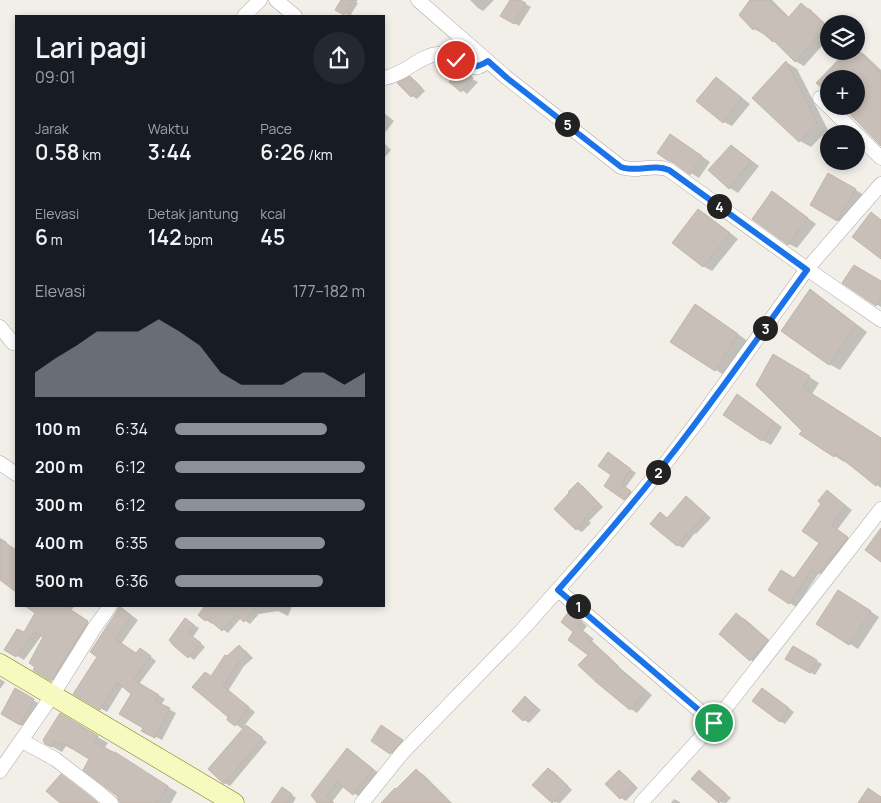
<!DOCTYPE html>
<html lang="id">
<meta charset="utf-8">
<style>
body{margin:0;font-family:Manrope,sans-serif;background:#242831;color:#f1f3f6;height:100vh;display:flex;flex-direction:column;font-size:19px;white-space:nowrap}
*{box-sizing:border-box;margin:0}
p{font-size:16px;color:#9ea1a6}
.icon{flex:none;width:28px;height:28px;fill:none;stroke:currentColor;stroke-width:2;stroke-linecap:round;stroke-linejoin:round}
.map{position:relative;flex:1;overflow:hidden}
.sheet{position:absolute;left:15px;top:15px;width:370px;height:592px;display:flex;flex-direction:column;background:#171b24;border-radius:0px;box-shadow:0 2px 8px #0003}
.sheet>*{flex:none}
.buttons{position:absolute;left:820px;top:15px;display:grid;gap:10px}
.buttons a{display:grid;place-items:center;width:45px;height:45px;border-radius:50%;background:#171b24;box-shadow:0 2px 8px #0003;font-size:25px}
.pin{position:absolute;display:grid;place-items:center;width:42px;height:42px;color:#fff;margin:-21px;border:2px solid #fff;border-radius:50%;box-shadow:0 1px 5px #0007}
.km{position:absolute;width:25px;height:25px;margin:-12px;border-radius:50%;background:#222;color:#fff;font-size:14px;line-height:25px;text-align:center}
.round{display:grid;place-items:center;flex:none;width:52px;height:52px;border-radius:26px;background:#242831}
.overview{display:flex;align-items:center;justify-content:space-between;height:85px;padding:0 20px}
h1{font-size:28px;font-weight:600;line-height:38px}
.stats{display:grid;grid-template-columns:repeat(3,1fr);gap:8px;height:85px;padding:5px 20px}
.stats div{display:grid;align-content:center}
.stats b{font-size:21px;font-weight:600}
.stats small{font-size:14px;font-weight:400}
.stats p{font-size:14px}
.chart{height:140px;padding:10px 20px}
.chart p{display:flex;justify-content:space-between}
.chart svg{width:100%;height:90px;margin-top:5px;fill:#8c9099;opacity:.7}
ul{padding:0 20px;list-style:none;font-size:16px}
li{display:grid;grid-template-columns:80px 60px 1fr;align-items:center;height:38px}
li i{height:12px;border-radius:6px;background:#8c9099}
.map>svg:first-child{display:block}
.shadow{fill:#0003}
.building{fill:#c7bfb8;stroke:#c4b6ab}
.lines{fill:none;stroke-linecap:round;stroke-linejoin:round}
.minor-casing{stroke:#a9a9a9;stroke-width:15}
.secondary-casing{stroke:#707d05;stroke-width:21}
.minor{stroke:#fff;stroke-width:14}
.secondary{stroke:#f7fabf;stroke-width:20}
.route-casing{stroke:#fff;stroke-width:10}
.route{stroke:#1a73e8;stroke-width:6}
</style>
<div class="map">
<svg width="881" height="803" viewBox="0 0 881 803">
<rect width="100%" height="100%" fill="#f2efe9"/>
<path class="shadow" d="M343,0H358L356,2L358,3L350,16L337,10Z
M470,0H494L483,11L478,8Z
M511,0H518L531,7L519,26L502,15Z
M751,0H772L790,18L801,5L810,9L829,27V38L804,66L795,61L780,45L774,41L764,33L763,34L754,29L740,14Z
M856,49L864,54L881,70V144L856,106V79H829L817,83L856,51Z
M786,62L797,69L828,130L811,147L800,141L754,98Z
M469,77L478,82L467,94L451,81Z
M410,78L416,81L425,91L417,99L412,96Z
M716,79L724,84L750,104L732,126L724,122Z
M384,113L394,121L384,134Z
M679,140L710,162L699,178L680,166Z
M384,143L391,150L384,158Z
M731,146L739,151L759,166L738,193L730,188L710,170Z
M829,174L864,195L846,225L811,205Z
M781,198L816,224L797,248L789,244Z
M699,210L707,215L738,239L712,271L703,266Z
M881,282V307L844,283Z
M810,291L822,298L867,332L840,370L829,364Z
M696,305L707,312L749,342L727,377L672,342Z
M773,355L819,383L812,394L881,438V488L846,460L844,462L801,434L804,431Z
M737,395L746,400L782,427L771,445L762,440Z
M613,457L636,473L625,488L636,495L630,502L624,499L613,475Z
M578,483L583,486L603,507L589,521L591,523L582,532L576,529Z
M833,496L852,510L837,530L854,542L826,577L819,573L796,607L770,590L794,579L820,543Z
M687,498L692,501L711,518L696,534L695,533L683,548L677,545L660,514L668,519Z
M0,538L7,542L6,544L16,551V591L0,579Z
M847,596L879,617L858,649L818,623Z
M35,606H72L74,607L70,611L95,627L59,684L35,669L44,637L42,635L24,660L6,649L24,634L37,612Z
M202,606H292L288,616L278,611L259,614L250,624L241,618L228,633L213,622L212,624L199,615L204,609Z
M125,611L138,620L121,644L137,654L146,653L156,661L139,684L165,699L161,705L176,713L162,740L143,730L144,728L133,693L123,686L107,712L75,693Z
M570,613L576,616L587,626L583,631L594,639L592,641L619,666V667L652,695L637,713L631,709L596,681L589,655L575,631Z
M737,615L745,619L775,645L759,665L751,660Z
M190,622L199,628L193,637L205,647L194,660L175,646Z
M239,647L245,650L253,658L244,666L228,691L255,712L244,726L267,742L230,786L225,783L244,730L228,719L230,717L212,677L228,658Z
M793,647L822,664L815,675L787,658Z
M0,679L5,682L0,689Z
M15,690L38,703L25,727L2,714Z
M768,693L794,712L785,724L780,721Z
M525,698L530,701L541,710L529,723L524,720Z
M60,715L108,743L104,749L125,760L177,792L171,803H121L120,799L104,783L91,759L73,748L72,749L66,746L62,752L46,743Z
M386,730L407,744L396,756L391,753Z
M354,754L380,774L361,798L344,786L332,802L334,803H318Z
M549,769L554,772L572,790L560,803L553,802Z
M416,770L424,775L452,803H383Z
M619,771L624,774L638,788L626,801L621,798Z
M704,775L731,798L726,803L719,802Z
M288,792L296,798L293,803H272Z
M674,799L680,802V803H671Z"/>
<path class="building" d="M341,0H353L344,15L335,10Z
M510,0H520L526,3L514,24L500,16Z
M750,0H769L788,18L801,3L827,26L795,62L774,41L773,42L756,27L753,30L739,15Z
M847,51H859L881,74V146L842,106H856V79H829V94L816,83Z
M786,61L817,123L799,142L752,98Z
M458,71L470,75L473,78L461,92L449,82Z
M410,76L421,87L411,97L397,83Z
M716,77L742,98L723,123L696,101Z
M670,134L702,156L690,175L674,163L667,160L657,153Z
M731,145L751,161L729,189L708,170Z
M828,173L856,189L837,221L810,205Z
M772,191L808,218L788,245L752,219Z
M698,209L730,233L703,267L672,243Z
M871,212L881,220V259L852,237Z
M854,265L881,281V299L876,306L842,283Z
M810,289L856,325L829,365L781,331Z
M695,304L738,334L715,371L670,342Z
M773,354L810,376L803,388L881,438V480L876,486L836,454L834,457L799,434L802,431L756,385Z
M737,394L774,422L762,441L723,415Z
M608,452L631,469L621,484L631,491L624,500L604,486L611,475L598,466Z
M578,482L599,504L584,518L586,519L576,530L554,509L569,493L568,492Z
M827,490L846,506L831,525L848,537L834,555L833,554L818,574L812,569L789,604L768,590L781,570L794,578L819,543L802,531L821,504L818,501Z
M686,496L706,514L690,532L689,531L677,546L650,524L660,512L667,518Z
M881,528V562L865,550Z
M0,539L16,550V592L0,580Z
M838,590L871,611L849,645L816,624Z
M25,606H65L88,621L51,681L33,670L35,667L29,663L43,637L34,632L16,657L4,650L17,629L24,632L35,613Z
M119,606L132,616L115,639L136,653L140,648L151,656L134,680L159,695L155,701L170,708L155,738L141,731L143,728L119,714L131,694L117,682L100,710L73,694L97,657L90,652L117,611Z
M205,606H257L244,622L236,615L222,631L208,619L205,621L198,615Z
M569,611L581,621L577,626L588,635L586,637L614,662L613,663L646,691L630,710L596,682L578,665L588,655L568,640L573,632L561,622Z
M736,613L768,640L750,661L719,634Z
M185,618L194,625L188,633L201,643L188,658L174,646L169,640Z
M239,645L247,654L238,663L223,686L249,707L235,726L227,720L228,717L192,687L205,672L211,676L225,655L227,656Z
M793,646L817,660L810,673L785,659Z
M15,688L34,699L20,725L1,714Z
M762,688L789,708L780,722L752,701Z
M525,696L536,707L523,721L512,711Z
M60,713L98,736L94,742L115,753V752L168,786L157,803H120L117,796L83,770L89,759L63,743L62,745L55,741L52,747L45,744L43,740Z
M246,725L263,738L224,784L208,769Z
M381,725L403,740L390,754L371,741Z
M347,748L373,769L353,795L337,782L326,797L334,803H317L311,795Z
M548,768L568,786L552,803L532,785Z
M416,769L450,803H381L395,788L396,789Z
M619,770L634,785L620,799L605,784Z
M699,770L726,794L719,803L691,779Z
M61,774L92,798L98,803H60L46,791Z
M282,787L292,794L286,803H271Z
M868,788L881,797V803H858Z"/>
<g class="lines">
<g class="minor-casing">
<path id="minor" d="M276,0L295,16
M418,0L507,78L621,167C637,173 653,163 669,170L807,269L881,320
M244,16L260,0
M384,78C404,75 419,56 437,54C451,53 465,70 478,67C481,66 485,63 488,61
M820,98L881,158
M0,327L13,343
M0,463L16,474
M558,590L714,723
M22,741L55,759L97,791L111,803
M0,771L52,696L95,627L110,606
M362,803L403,752L522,630L602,540L668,460L700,418L807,269L881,184
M641,803L714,723L881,509"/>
</g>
<g class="secondary-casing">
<path id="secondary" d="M0,664L234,803"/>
</g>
<use href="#minor" class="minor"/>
<use href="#secondary" class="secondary"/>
</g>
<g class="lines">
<g class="route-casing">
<path id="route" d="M456,60C469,67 474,70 488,61L507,78L621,167C637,173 653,163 669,170L807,270C761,333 716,398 668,459C633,504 596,547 558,590L714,723"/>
</g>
<use href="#route" class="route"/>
</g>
</svg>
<div class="buttons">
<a><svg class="icon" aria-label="layers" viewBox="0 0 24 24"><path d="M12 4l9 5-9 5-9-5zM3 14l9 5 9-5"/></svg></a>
<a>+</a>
<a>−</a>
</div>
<div class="pin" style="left:714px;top:723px;background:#1e9e55"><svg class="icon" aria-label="arrive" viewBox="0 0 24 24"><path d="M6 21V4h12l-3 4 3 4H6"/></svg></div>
<div class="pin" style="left:456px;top:60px;background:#d93025"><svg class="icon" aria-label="check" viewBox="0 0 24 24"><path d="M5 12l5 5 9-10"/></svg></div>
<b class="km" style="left:578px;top:606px">1</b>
<b class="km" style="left:658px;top:472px">2</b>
<b class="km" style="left:765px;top:328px">3</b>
<b class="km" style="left:719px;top:206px">4</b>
<b class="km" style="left:567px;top:124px">5</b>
<section class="sheet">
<div class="overview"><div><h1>Lari pagi</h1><p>09:01</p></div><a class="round"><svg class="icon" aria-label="share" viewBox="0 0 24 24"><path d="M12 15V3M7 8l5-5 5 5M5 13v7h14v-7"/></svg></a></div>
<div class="stats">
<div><p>Jarak</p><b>0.58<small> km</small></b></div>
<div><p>Waktu</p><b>3:44</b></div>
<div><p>Pace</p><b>6:26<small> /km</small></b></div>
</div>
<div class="stats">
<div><p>Elevasi</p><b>6<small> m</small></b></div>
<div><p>Detak jantung</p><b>142<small> bpm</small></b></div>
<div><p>kcal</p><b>45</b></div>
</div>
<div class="chart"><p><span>Elevasi</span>177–182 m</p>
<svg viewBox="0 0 160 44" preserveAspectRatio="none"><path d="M0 44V32L10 25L20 19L30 12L40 12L50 12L60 6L70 12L80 19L90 32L100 38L110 38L120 38L130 32L140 32L150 38L160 32V44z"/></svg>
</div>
<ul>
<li><b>100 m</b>6:34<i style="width:80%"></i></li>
<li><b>200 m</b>6:12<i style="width:100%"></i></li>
<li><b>300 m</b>6:12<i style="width:100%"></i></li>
<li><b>400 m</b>6:35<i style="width:79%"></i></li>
<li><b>500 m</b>6:36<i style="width:78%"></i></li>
</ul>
</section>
</div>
